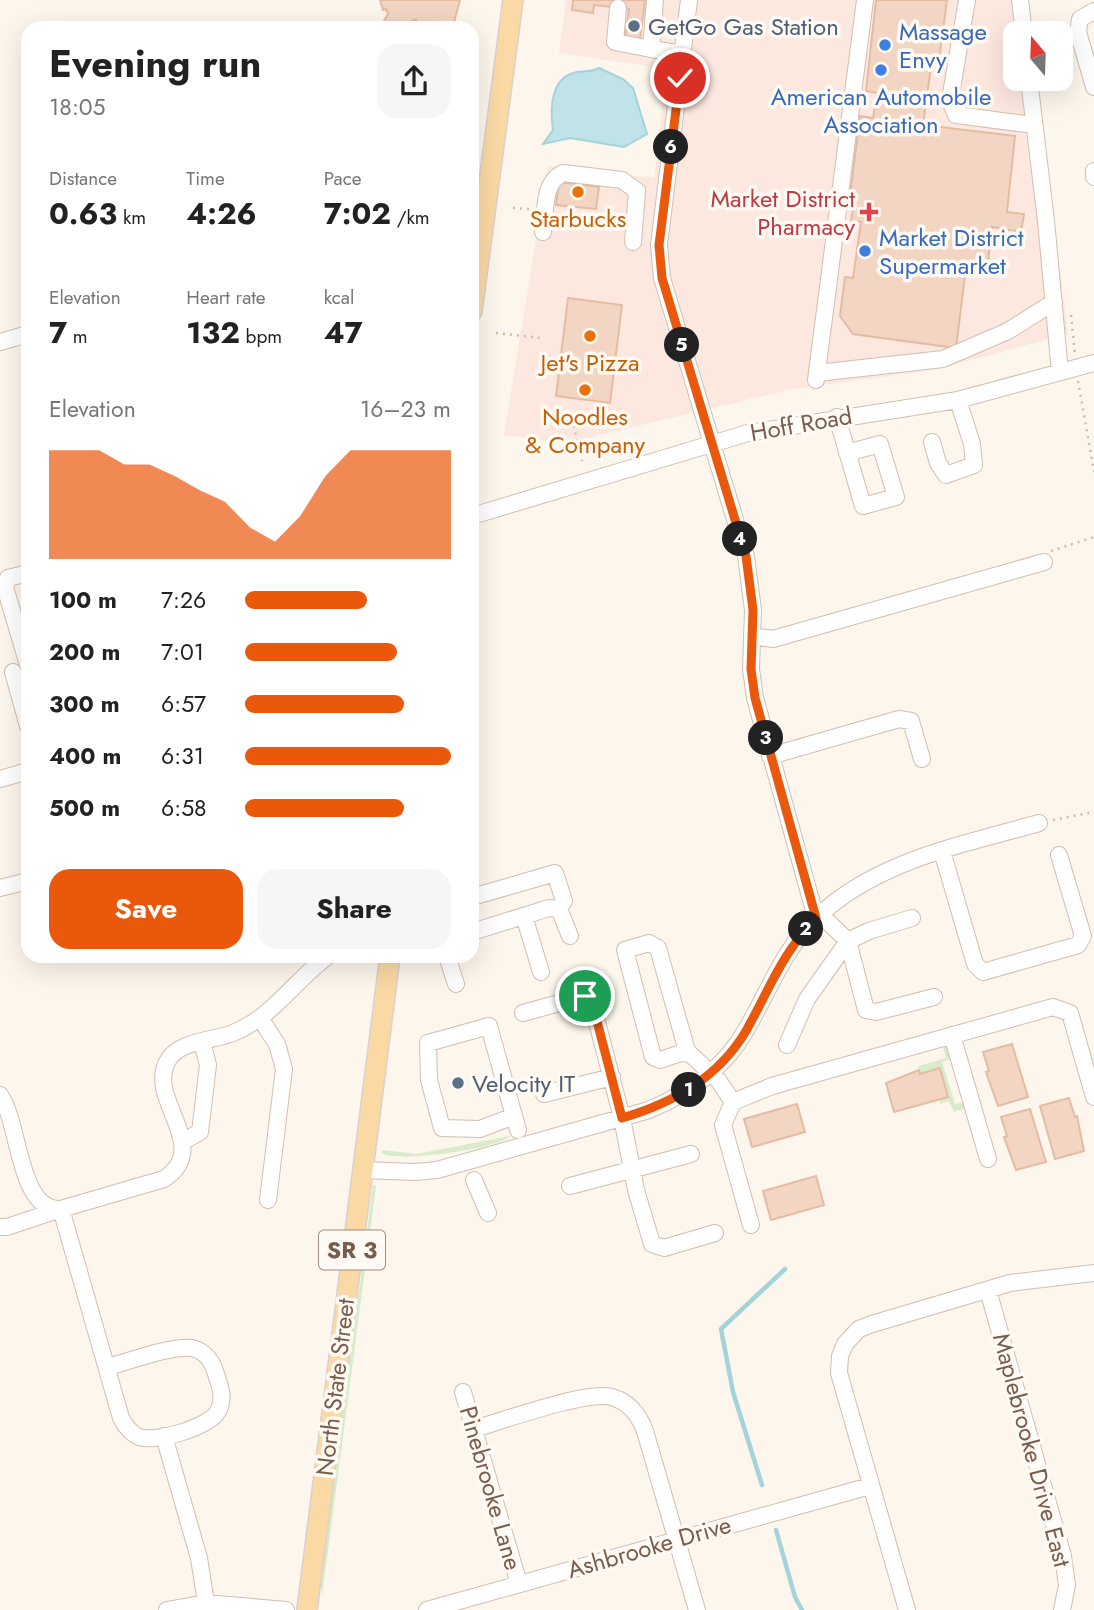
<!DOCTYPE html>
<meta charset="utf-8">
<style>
body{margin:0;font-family:Jost,sans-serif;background:#f6f6f6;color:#222;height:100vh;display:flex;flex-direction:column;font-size:26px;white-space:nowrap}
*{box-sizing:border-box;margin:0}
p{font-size:23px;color:#767676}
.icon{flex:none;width:38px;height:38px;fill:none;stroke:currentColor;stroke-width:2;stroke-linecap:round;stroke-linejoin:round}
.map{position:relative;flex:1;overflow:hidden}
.sheet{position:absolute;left:21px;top:21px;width:458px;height:942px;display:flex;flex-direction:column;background:#fff;border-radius:21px;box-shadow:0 7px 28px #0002}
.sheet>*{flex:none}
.needle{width:46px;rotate:341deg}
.controls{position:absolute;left:1003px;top:21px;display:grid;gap:14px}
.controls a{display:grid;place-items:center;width:70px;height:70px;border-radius:14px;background:#fff;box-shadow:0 7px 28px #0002;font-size:35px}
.pin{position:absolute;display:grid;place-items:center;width:60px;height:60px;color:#fff;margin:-30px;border:4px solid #fff;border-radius:50%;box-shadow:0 2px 7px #0007}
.km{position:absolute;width:35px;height:35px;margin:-18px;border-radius:50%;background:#222;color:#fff;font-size:19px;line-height:35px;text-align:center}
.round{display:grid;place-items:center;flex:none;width:74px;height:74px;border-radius:21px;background:#f6f6f6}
.summary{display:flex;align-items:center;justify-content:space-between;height:119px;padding:0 28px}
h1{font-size:38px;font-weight:700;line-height:52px}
.figures{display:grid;grid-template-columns:repeat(3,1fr);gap:10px;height:119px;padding:7px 28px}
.figures div{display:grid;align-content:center}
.figures b{font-size:30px;font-weight:700}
.figures small{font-size:19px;font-weight:400}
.figures p{font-size:19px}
.chart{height:196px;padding:14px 28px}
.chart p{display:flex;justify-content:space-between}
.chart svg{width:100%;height:126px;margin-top:7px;fill:#ea580c;opacity:.7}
.primary-button{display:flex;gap:14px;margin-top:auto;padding:14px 28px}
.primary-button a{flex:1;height:80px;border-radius:21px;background:#ea580c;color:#fff;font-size:28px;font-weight:700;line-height:80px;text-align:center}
.primary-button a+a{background:#f6f6f6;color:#222}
ul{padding:0 28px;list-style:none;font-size:23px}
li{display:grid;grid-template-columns:112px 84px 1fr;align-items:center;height:52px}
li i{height:18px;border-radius:9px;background:#ea580c}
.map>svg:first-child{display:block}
.commercial{fill:#fde8e0}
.green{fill:#d8ecc9}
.water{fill:#bfe3e8;stroke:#a5d3da;stroke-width:2}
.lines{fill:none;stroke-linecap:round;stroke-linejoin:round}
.stream{stroke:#a5d3da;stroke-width:4.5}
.building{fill:#f3d5c3;stroke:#e6bba3;stroke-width:2}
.minor-casing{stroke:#d1beb0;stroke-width:18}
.major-casing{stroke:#dad1cd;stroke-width:22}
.path{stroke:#d9b8a5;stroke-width:2.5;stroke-dasharray:2 5;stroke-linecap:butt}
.minor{stroke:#fff;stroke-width:16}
.major{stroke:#fbd9a5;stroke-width:19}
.route-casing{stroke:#fff;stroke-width:14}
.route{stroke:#ea580c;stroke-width:9}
.service-dot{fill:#5c6f8a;stroke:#fffaf3;stroke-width:2.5}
.shop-dot{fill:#3f7fe0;stroke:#fffaf3;stroke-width:2.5}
.food-dot{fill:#e8710a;stroke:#fffaf3;stroke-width:2.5}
.health-dot{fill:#e0444e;stroke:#fffaf3;stroke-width:2.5}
.labels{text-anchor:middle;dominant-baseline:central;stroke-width:7;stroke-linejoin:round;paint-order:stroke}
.shield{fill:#fffaf3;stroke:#a28b7f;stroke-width:2}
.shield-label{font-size:23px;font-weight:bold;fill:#7a5c4d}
.service-label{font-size:24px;fill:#4e5e75;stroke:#fffaf3;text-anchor:start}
.shop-label{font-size:24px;fill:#366cbe;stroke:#fffaf3;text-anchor:start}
.health-label{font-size:24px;fill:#be3a42;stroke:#fffaf3;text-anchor:end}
.food-label{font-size:24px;fill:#c56008;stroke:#fffaf3}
.street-label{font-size:24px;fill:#7a5c4d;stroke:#fffaf3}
</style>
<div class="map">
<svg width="1094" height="1610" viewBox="0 0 1094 1610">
<rect width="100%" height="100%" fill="#fdf6ec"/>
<path class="commercial" d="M566,0H1027L1031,33H1015V79H1036L1068,334L934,370L792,389L566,443L504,435L548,166L654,178L667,69L559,53Z"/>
<path class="green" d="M946,1043L952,1059L942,1062L955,1104L964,1102L967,1108L954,1112L949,1101L940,1104L939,1100L948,1097L940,1069L920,1074L918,1066L946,1058L943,1046Z
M510,1136C499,1149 396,1163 381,1153L383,1150L417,1154Z
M373,1184L376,1186L322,1596L321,1582Z"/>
<path class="water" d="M599,68L623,79L633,88L647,134L624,147L570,138L543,144L553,130C550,109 550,77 577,72C585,71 591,72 599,68Z"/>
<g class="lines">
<path class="stream" d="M762,1485L733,1392L721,1329L785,1269
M776,1530L795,1597L802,1610"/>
</g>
<path class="building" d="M380,0H460L453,26L457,28H416V19L397,28H386L384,21L388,14L386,9L383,10Z
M573,0H645L640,40L625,39L629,9L594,5L593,13L572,10Z
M876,0H947L939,60L932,59L923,125L1015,136L1007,212L1024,214L1021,232L992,227L987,271L966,268L956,348L853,334L840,316L845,277L853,278L861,222L851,221L855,196H850L860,116L873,118L877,93L866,91Z
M559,182L599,187L596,209L556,205Z
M568,298L622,305L610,403L556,396Z
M1012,1044L1028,1097L998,1106L986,1072L989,1071L983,1052Z
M940,1068L948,1097L894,1112L886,1083L914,1072L919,1070L920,1074Z
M1069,1098L1075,1117L1077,1116L1084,1151L1055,1159L1040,1106Z
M797,1104L805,1132L752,1147L744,1119Z
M1030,1109L1046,1162L1016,1170L1004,1137L1007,1136L1001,1117Z
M816,1176L824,1205L771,1220L763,1191Z"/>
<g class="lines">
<g class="minor-casing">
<path id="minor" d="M655,0L651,49L683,54
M689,0L659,245L662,278L746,556L753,610L751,669L755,698L816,918L827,921L848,941L869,931L912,918
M967,0L950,100L956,115L1033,125
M1020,0L1024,33
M618,8L615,42L651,49
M1094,11L1080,19L1078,32L1094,87
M1029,79L1046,221L1060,372
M1094,171V177
M543,232C546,212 542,183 563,173L622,180L637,191L633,242
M0,342L28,334
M817,373L943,359L1008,331L1054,302
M816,380L865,0
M837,417L863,506L896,497L880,444L847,453
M932,442L938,463L946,475L974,465L972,444L958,400
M472,516L748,433L958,400L1094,363
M28,573L8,578L5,587L28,665
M752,636L773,639L1044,562
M13,672L28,726
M770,756L899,719L911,721L922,759
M0,779L28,771
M942,851L975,964L983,972L1078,945L1083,936L1059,855
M0,888L28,881
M472,897L555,873L564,901L559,909
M524,916L541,972
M472,932L549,908L559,909L570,936
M848,941L866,1010L876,1012L934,997
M447,956L456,984
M523,1013L585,996L591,999L622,1118L636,1190L652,1244L664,1248L715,1233
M260,1018L277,1044L284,1069L268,1200
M952,1035L988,1159
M787,1045L807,999L848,941
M687,1051L660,1060L653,1057L625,950L649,943L658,948L687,1051L718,1080L733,1102L772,1086L1053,1007L1070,1013L1094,1097
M544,1094L612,1077
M0,1095C20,1122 18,1212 61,1209L164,1179C213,1147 147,1100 167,1062C178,1040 213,1041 233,1033C273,1017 295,980 328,956
M733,1102L723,1125L751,1225
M514,1116L480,1129L442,1128L429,1080L428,1043L489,1026L514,1116L518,1130
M182,1142L200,1132L208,1065L202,1042
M363,1170L415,1172L437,1170L649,1110C689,1093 724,1069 746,1030C769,991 783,950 816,918C877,860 962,845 1039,823
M474,1180L488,1213
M570,1186L691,1154
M0,1227H7L61,1209L121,1418C125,1426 130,1433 139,1437C156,1443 210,1427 218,1411C225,1399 220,1386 216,1374C213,1362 205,1351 192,1348C172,1345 128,1362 107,1367
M988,1290L1063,1556L1067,1585L1062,1610
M463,1392L519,1584
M474,1429C502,1421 587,1390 612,1397C629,1402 639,1415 645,1431L697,1610
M164,1436L199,1558L206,1603
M167,1610L206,1603L286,1610
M427,1610L870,1486
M907,1610L839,1373L840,1356L845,1344L859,1329L872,1324L1010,1283L1094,1273"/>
</g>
<g class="major-casing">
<path id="major" d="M472,311L513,0
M307,1610L390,956"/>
</g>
<path class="path" d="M513,208L530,209
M1071,315L1075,354
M496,333L541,338
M1078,381L1094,472
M572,419L582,461
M475,501V479L479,475
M1051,551L1094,537
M1053,820L1094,812"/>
<use href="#minor" class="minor"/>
<use href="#major" class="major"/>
</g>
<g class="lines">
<g class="route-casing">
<path id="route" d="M585,996L592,1002L622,1118C673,1103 718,1078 746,1031C770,988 781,955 816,918L755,698L751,669L753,610L746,556L662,278L659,245L680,78"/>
</g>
<use href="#route" class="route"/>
</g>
<g class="service-dot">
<circle cx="634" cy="26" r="7"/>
<circle cx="458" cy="1083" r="7"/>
</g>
<g class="shop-dot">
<circle cx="885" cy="45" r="7"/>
<circle cx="881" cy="70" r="7"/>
<circle cx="865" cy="251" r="7"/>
</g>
<g class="food-dot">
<circle cx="578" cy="192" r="7"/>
<circle cx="590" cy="336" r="7"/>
<circle cx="585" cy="390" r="7"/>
</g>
<path class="health-dot" d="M865.5 201.5h7v7h7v7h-7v7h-7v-7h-7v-7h7z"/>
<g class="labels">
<rect class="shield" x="319" y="1230.5" width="66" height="39" rx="5"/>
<g class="shield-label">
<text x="352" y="1250">SR 3</text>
</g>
<g class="service-label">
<text x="648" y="26">GetGo Gas Station</text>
<text x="472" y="1083">Velocity IT</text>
</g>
<g class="shop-label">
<text x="899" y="31">Massage<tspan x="899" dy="28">Envy</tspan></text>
<text x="881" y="96" text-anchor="middle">American Automobile<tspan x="881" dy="28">Association</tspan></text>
<text x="879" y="237">Market District<tspan x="879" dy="28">Supermarket</tspan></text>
</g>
<g class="health-label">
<text x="855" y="198">Market District<tspan x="855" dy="28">Pharmacy</tspan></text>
</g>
<g class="food-label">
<text x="578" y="218">Starbucks</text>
<text x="590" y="362">Jet's Pizza</text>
<text x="585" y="416">Noodles<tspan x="585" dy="28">&amp; Company</tspan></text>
</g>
<g class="street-label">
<text transform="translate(801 424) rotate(-10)">Hoff Road</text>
<text transform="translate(335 1387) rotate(-83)">North State Street</text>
<text transform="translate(1032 1450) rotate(75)">Maplebrooke Drive East</text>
<text transform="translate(491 1488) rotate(74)">Pinebrooke Lane</text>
<text transform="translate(649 1547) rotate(-16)">Ashbrooke Drive</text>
</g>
</g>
</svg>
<div class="controls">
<a><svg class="needle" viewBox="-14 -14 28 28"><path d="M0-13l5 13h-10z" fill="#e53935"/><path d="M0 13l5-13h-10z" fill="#767676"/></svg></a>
</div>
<div class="pin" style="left:585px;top:996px;background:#1e9e55"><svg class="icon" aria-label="arrive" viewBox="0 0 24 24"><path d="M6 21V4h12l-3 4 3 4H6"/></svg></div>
<div class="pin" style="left:680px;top:78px;background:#d93025"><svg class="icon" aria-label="check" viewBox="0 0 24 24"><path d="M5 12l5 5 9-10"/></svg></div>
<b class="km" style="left:689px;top:1090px">1</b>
<b class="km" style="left:806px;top:929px">2</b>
<b class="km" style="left:766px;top:738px">3</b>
<b class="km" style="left:740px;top:539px">4</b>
<b class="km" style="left:682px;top:345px">5</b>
<b class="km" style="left:671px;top:147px">6</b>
<section class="sheet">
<div class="summary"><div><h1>Evening run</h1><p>18:05</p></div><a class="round"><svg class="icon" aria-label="share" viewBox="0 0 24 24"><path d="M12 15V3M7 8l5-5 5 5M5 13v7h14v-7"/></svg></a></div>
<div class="figures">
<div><p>Distance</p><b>0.63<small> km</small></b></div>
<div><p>Time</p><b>4:26</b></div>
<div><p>Pace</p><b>7:02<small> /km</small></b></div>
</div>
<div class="figures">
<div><p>Elevation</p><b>7<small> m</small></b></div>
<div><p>Heart rate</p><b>132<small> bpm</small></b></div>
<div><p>kcal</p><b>47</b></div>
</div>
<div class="chart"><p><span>Elevation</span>16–23 m</p>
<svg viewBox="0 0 160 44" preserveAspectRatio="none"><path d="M0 44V6L10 6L20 6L30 11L40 11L50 15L60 20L70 24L80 33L90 38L100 29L110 15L120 6L130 6L140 6L150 6L160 6V44z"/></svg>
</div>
<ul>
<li><b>100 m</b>7:26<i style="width:59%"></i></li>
<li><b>200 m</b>7:01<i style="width:74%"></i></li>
<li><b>300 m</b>6:57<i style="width:77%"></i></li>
<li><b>400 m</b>6:31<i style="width:100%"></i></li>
<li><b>500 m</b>6:58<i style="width:77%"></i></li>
</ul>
<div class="primary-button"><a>Save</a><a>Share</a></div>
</section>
</div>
